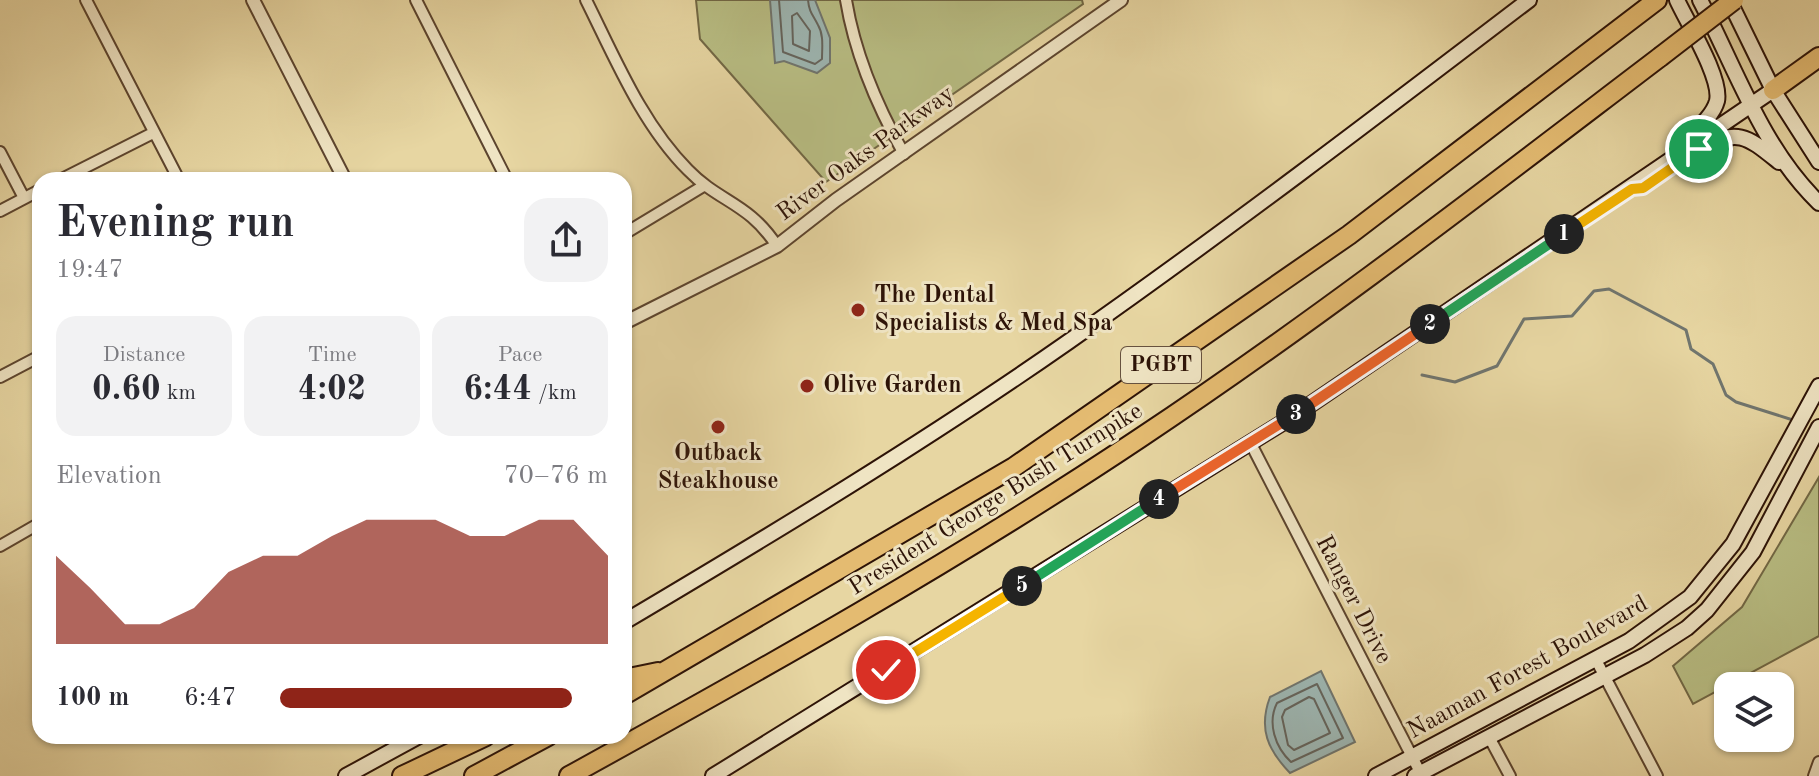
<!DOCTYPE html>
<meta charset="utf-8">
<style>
body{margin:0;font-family:"Old Standard TT",serif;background:#f2f2f3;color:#2b2b33;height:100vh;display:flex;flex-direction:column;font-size:30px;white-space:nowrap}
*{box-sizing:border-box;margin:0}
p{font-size:26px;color:#7c7c81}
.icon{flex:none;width:44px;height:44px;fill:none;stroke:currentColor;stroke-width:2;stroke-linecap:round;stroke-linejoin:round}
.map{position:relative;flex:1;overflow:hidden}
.sheet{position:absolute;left:32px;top:172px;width:600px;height:572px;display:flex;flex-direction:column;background:#fff;border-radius:24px;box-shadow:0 2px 6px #0004}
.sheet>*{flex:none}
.tools{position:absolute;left:1714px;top:672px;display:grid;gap:16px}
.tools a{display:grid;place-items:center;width:80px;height:80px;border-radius:16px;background:#fff;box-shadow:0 2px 6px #0004;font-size:40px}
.pin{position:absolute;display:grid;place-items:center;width:68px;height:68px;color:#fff;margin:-34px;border:4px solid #fff;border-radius:50%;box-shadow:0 2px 8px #0007}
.km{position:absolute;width:40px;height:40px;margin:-20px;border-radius:50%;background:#222;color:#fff;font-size:22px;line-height:40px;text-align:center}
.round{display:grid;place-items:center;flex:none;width:84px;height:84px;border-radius:24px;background:#f2f2f3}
.summary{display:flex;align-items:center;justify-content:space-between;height:136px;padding:0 24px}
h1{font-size:44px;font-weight:600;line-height:60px}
.stats{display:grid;grid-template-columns:repeat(3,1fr);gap:12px;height:136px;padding:8px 24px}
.stats div{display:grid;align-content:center;border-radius:20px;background:#f2f2f3;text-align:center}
.stats b{font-size:34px;font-weight:600}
.stats small{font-size:22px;font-weight:400}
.stats p{font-size:22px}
.chart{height:224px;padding:16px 24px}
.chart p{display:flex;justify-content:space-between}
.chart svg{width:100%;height:144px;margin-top:8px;fill:#8f2418;opacity:.7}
ul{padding:0 24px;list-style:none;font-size:26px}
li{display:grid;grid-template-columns:128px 96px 1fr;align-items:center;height:60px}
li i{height:20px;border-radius:10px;background:#8f2418}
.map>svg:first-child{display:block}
.green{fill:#b8bd83;stroke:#726845;stroke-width:2}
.water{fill:#9db6b2;stroke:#70756e;stroke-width:2}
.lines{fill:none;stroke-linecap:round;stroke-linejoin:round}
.shore{stroke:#65645c;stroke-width:2}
.stream{stroke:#70756e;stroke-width:3}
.minor-casing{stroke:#5c442e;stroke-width:14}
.tertiary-casing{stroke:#5c442e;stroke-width:16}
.secondary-casing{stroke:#2d1307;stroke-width:18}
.motorway-casing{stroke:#2d1307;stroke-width:22}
.minor{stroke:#efe4c3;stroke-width:10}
.tertiary{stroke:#efe4c3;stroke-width:12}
.secondary{stroke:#efe4c3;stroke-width:14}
.motorway{stroke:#e4bb71;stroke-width:18}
.motorway-bridge-casing{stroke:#2d1307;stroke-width:22;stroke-linecap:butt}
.motorway-bridge{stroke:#e4bb71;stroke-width:18}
.split-1-casing{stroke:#fff;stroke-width:16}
.split-2-casing{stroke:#fff;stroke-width:16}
.split-3-casing{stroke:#fff;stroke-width:16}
.split-4-casing{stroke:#fff;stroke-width:16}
.split-5-casing{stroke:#fff;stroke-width:16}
.split-6-casing{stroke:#fff;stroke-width:16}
.split-1{stroke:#f5b400;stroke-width:10}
.split-2{stroke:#22a559;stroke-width:10}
.split-3{stroke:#f0652b;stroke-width:10}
.split-4{stroke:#f0652b;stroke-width:10}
.split-5{stroke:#22a559;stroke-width:10}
.split-6{stroke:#f5b400;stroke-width:10}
.poi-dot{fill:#8f2418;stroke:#efe4c3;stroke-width:3}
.labels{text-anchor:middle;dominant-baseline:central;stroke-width:6;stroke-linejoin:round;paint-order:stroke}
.shield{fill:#efe4c3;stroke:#67523f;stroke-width:2}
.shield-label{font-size:22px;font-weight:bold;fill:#2d1307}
.street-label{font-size:24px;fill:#2d1307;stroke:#efe4c3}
.poi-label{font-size:24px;font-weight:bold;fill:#2d1307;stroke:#efe4c3;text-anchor:start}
</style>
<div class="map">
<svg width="1819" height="776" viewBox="0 0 1819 776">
<rect width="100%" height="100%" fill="#e7d6a2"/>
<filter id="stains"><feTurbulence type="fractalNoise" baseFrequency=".0025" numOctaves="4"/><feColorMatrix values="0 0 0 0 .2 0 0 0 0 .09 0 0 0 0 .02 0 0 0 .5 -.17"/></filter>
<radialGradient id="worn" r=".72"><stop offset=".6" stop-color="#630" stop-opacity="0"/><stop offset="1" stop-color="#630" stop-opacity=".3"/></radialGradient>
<path class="green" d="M696,0H1082L1083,4L826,182L700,39Z
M1819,477V636L1693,704L1673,666L1742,607Z"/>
<path class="water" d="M770,0H815L830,38V63L817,73L784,61L775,63Z
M1321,671L1355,742L1290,773C1268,750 1258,729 1270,697Z"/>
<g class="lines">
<path class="shore" d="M779,0L783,52L815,64L822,59C822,48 824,35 818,25C813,15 809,12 808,0
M797,13L810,31L809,51L793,44L792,16Z
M1317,684L1343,738L1291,762C1275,747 1267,723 1277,703Z
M1309,697L1314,699L1330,733L1294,750L1288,745L1282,717L1285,710Z"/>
<path class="stream" d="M1422,375L1455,382L1497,366L1524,319L1572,316L1594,291L1609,289L1686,330L1691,349L1713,364L1726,395L1736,402L1796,421"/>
<g class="minor-casing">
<path id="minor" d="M86,0L179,180
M416,0L507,180
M586,0C615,58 642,124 688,170C720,203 748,202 777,246
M846,0C855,55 877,106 904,154
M0,152L24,198
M60,180L153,133
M0,211L40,190
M624,234L705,185
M0,377L40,356
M1250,442L1422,776
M0,546L40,523
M1595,658L1657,776
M1489,737L1510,776
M1814,776L1819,762"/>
</g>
<g class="tertiary-casing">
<path id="tertiary" d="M253,0L345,180
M624,323L777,246L836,200L1121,0"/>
</g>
<g class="secondary-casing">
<path id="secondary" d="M1677,0C1687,22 1722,78 1717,101C1713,116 1696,130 1685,141
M1700,0C1736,69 1762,148 1819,203
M1729,0L1773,90L1819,162
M1700,149C1738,127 1748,137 1779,162
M624,622C774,533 925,442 1068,342C1225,232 1377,116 1529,0
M346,776L419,736
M713,776L1295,415L1773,90
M1376,776L1629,641L1690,597L1733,544L1819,386
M1415,776L1645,655L1687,628L1707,610L1753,552L1819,427"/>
</g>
<g class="motorway-casing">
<path id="motorway" d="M1773,90L1819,57
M624,679L658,672
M624,695L1014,467L1349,235L1657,0
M402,776L486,736
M474,776L548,736
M569,776C763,669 956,561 1140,438C1319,319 1489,187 1660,57"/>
</g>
<use href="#minor" class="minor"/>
<use href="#tertiary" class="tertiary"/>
<use href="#secondary" class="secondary"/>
<use href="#motorway" class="motorway"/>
<g class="motorway-bridge-casing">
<path id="motorway-bridge" d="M1660,57L1734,0"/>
</g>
<use href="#motorway-bridge" class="motorway-bridge"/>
</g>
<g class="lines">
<g class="split-1-casing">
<path id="split-1" d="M1564,234L1632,189L1643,188L1699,149"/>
</g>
<g class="split-2-casing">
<path id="split-2" d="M1430,324L1564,234"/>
</g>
<g class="split-3-casing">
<path id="split-3" d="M1296,414L1430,324"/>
</g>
<g class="split-4-casing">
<path id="split-4" d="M1159,499L1296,414"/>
</g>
<g class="split-5-casing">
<path id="split-5" d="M1022,586L1159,499"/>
</g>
<g class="split-6-casing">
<path id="split-6" d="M886,670L1022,586"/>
</g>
<use href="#split-1" class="split-1"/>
<use href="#split-2" class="split-2"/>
<use href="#split-3" class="split-3"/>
<use href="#split-4" class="split-4"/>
<use href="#split-5" class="split-5"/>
<use href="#split-6" class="split-6"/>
</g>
<g class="poi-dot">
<circle cx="858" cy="310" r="8"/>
<circle cx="807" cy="386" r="8"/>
<circle cx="718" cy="427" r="8"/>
</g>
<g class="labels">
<rect class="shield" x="1121" y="347" width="80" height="36" rx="6"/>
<g class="shield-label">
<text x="1161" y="365">PGBT</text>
</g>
<g class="street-label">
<text transform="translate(866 154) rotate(-36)">River Oaks Parkway</text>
<text transform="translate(996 500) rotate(-32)">President George Bush Turnpike</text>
<text transform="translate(1353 600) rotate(63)">Ranger Drive</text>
<text transform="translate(1528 668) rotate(-29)">Naaman Forest Boulevard</text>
</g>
<g class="poi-label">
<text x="874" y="296">The Dental<tspan x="874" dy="28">Specialists &amp; Med Spa</tspan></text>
<text x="823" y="386">Olive Garden</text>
<text x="718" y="454" text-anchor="middle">Outback<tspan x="718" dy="28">Steakhouse</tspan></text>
</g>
</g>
<rect width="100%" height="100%" filter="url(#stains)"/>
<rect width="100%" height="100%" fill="url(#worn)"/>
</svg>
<div class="tools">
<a><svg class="icon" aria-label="layers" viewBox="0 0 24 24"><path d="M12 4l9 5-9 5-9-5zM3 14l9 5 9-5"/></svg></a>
</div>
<div class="pin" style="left:1699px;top:149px;background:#1e9e55"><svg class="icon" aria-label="arrive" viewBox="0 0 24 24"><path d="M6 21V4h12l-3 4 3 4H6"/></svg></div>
<div class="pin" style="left:886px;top:670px;background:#d93025"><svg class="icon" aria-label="check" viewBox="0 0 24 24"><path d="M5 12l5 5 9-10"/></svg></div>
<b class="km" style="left:1564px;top:234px">1</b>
<b class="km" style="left:1430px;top:324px">2</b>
<b class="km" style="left:1296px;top:414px">3</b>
<b class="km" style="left:1159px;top:499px">4</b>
<b class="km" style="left:1022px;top:586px">5</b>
<section class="sheet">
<div class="summary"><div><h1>Evening run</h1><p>19:47</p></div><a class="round"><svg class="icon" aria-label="share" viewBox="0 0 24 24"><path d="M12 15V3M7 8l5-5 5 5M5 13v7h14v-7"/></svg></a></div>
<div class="stats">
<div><p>Distance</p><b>0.60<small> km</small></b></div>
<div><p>Time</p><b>4:02</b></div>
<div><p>Pace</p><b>6:44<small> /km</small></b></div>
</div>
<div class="chart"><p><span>Elevation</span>70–76 m</p>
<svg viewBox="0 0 160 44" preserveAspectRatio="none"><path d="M0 44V17L10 27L20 38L30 38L40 33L50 22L60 17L70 17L80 11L90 6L100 6L110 6L120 11L130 11L140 6L150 6L160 17V44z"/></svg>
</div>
<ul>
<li><b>100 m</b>6:47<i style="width:89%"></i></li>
</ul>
</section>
</div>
